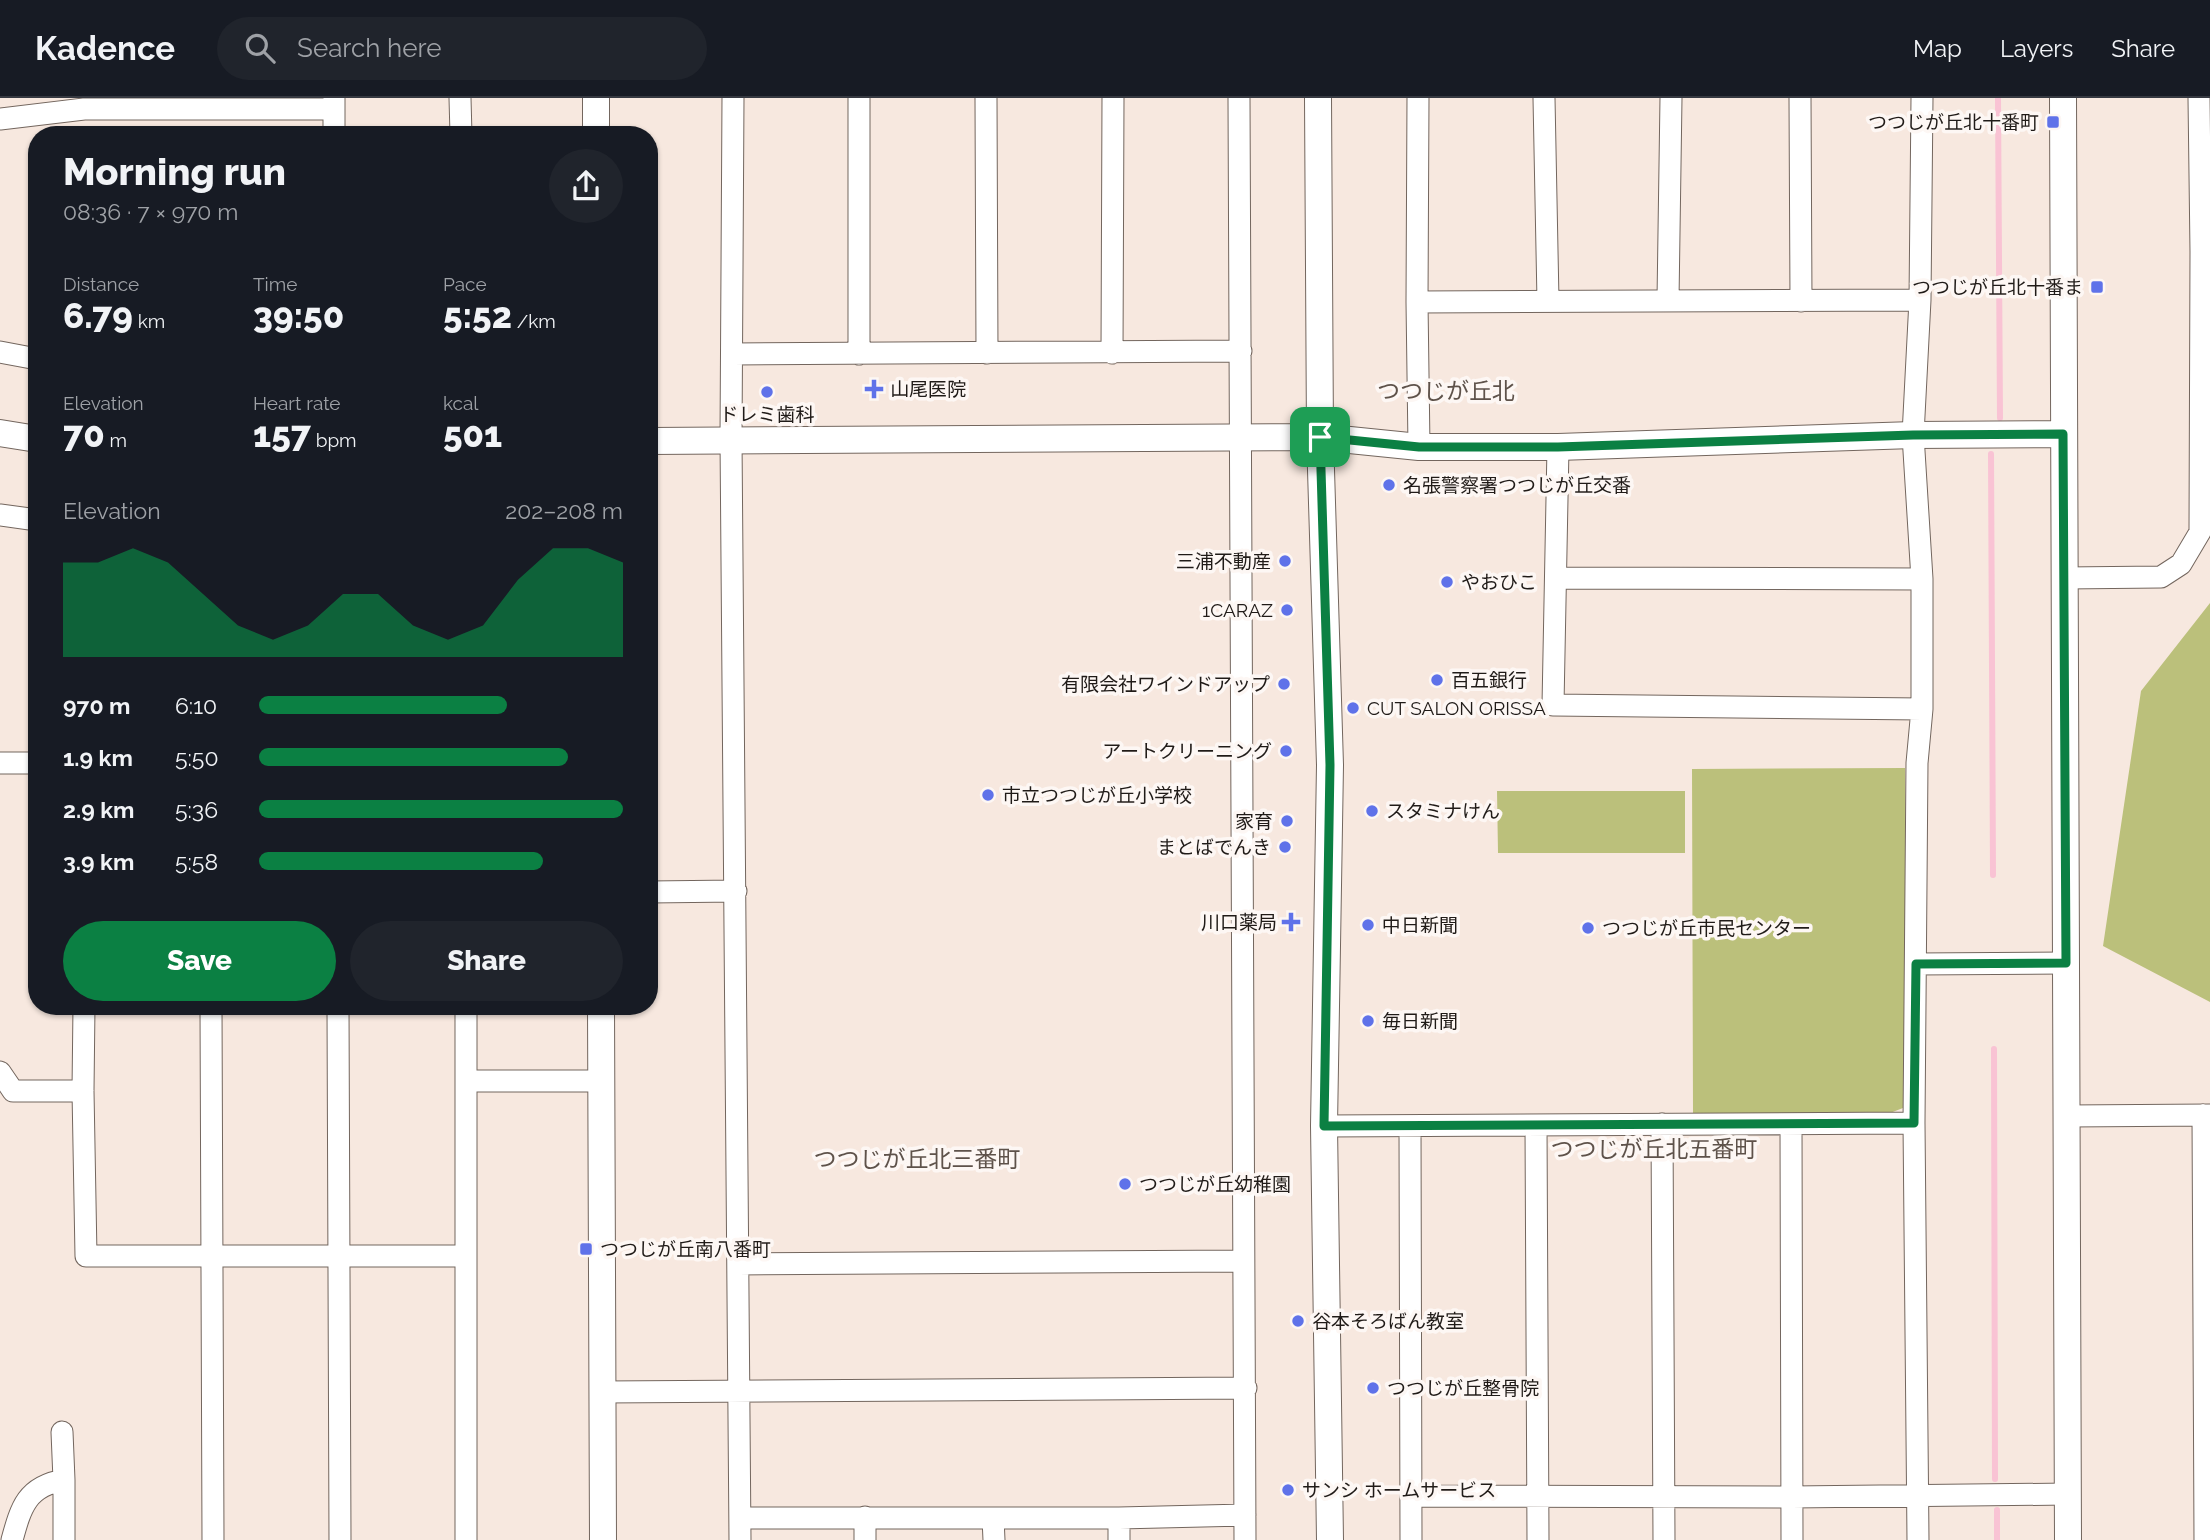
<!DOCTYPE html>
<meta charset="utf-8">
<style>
body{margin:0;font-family:Raleway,"Noto Sans JP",sans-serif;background:#20242c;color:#f1f3f6;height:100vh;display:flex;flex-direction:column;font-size:26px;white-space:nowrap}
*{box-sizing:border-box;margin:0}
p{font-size:23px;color:#9ea1a6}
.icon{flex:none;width:38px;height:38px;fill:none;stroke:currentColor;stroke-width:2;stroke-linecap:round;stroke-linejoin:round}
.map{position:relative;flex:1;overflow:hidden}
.details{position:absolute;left:28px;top:28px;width:630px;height:889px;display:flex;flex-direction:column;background:#171b24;border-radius:28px;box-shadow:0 2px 5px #0004}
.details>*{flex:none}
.pin{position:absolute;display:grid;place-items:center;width:60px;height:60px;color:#fff;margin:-30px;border-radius:14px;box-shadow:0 4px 10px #0006}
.round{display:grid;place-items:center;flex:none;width:74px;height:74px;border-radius:37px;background:#20242c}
.overview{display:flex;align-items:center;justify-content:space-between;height:119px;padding:0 35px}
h1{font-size:38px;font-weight:800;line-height:52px}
.stats{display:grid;grid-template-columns:repeat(3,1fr);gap:10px;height:119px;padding:7px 35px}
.stats div{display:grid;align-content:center}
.stats b{font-size:35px;font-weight:800}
.stats small{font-size:19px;font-weight:400}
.stats p{font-size:19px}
.chart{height:196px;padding:14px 35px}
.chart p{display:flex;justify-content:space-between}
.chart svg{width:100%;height:126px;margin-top:7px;fill:#0b8043;opacity:.7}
.primary-button{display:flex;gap:14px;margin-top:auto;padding:14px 35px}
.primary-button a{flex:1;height:80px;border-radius:42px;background:#0b8043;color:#fff;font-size:28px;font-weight:800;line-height:80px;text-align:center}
.primary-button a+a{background:#20242c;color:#f1f3f6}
ul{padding:0 35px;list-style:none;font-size:23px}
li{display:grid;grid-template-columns:112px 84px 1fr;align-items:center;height:52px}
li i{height:18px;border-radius:9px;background:#0b8043}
header{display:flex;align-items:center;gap:42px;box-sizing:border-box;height:98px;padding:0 35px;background:#171b24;border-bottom:2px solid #363941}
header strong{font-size:33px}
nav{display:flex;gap:38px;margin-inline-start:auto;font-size:24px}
.search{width:490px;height:63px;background:#20242c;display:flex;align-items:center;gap:18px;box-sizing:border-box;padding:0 24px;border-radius:38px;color:#9ea1a6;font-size:26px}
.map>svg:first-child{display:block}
.green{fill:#bbc07b}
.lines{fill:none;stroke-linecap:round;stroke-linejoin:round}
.stream{stroke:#f9c3d4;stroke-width:6}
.minor-casing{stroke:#73665e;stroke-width:23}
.tertiary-casing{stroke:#73665e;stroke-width:28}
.minor{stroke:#fff;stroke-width:21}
.tertiary{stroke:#fff;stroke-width:26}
.route-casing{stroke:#fff;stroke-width:14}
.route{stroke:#0b8043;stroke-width:9}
.poi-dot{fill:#5f72e9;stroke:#fdf7f4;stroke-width:2.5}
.labels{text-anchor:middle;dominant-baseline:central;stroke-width:7;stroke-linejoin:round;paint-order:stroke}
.poi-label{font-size:19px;fill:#201b18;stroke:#fdf7f4;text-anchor:start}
.quarter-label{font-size:23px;fill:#5e524a;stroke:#fdf7f4}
</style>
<header>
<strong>Kadence</strong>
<div class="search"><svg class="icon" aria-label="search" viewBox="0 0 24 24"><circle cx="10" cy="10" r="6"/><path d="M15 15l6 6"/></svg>Search here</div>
<nav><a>Map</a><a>Layers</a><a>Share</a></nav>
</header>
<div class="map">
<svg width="2210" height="1442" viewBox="0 0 2210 1442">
<rect width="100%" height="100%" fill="#f7e8df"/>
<path class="green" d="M2210,505V904L2103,848L2141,593Z
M1905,670L1907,994L1903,1010L1890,1015H1693L1692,671Z
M1497,693H1685V755H1498Z"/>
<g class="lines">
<path class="stream" d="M1998,0L2000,320
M1991,356L1993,777
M1994,951L1995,1381
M1997,1412V1442"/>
<g class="minor-casing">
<path id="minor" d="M460,0L461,37
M733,0L731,341L740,1442
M859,0V256
M986,0L987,255
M1239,0L1245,1442
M1418,0L1417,204L1419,349
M1544,0L1548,203
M1800,0L1801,203
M2199,0L2201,154
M0,21L84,11H334
M334,37V0
M1668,202L1671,0
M1417,204L1920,202
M0,254L37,261
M1112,255L1113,0
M733,256L1241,253
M1558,349L1553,607L1922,611
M0,417L37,422
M1556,480L1922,481
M2064,480L2161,479L2181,466L2200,434L2201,154H2210
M0,665H37
M649,794L736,793
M1916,866L2066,865
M84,908L83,993L86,1158H465
M211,908L213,1442
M338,908L340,1442
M466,908V1442
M0,974L13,993H83
M466,983H602
M2203,1017L2205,1442
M2068,1018L2210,1017
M1662,1026L1664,1442
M1536,1027L1538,1442
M1791,1027L1792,1442
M1324,1028L1914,1025
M1410,1028L1411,1442
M738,1166L1243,1163
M602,1294L1246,1290
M62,1334L64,1382
M1411,1398L1792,1399L2068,1396
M865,1419V1442
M740,1420H1119L1245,1417
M993,1420L994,1442
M1119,1420V1442
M12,1442C21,1409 27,1388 64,1382V1442
M1918,1442L1914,1025L1917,665L1922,611V481L1913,337L1920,202L1922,0"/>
</g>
<g class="tertiary-casing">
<path id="tertiary" d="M596,0V37
M1318,0L1320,339L1330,667L1324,1028L1330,1442
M2063,0L2068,1442
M0,335L37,341
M649,343L1320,339L1419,349H1558L1913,337L2063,336
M601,908L603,1442"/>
</g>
<use href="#minor" class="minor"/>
<use href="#tertiary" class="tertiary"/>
</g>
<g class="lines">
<g class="route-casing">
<path id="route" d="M2063,336L2066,865L1916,866L1914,1025L1324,1028L1330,667L1320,339L1419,349H1558L1913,337Z"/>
</g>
<use href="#route" class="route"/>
</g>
<g class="poi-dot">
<rect x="2046" y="17" width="14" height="14" rx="3.5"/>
<rect x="2090" y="182" width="14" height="14" rx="3.5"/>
<path d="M870.5 280.5h7v7h7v7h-7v7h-7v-7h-7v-7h7z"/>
<circle cx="767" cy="294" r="7"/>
<circle cx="1389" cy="387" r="7"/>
<circle cx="1285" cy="463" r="7"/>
<circle cx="1447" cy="484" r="7"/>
<circle cx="1287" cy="512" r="7"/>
<circle cx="1437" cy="582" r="7"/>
<circle cx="1284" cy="586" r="7"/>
<circle cx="1353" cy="610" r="7"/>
<circle cx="1286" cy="653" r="7"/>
<circle cx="988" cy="697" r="7"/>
<circle cx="1372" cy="713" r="7"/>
<circle cx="1287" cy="723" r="7"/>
<circle cx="1285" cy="749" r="7"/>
<path d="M1287.5 813.5h7v7h7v7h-7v7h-7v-7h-7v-7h7z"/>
<circle cx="1368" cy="827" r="7"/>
<circle cx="1588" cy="830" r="7"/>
<circle cx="1368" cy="923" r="7"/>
<circle cx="1125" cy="1086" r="7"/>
<rect x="579" y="1144" width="14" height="14" rx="3.5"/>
<circle cx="1298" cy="1223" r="7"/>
<circle cx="1373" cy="1290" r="7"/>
<circle cx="1288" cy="1392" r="7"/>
</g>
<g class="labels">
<g class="poi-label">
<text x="2039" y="24" text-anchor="end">つつじが丘北十番町</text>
<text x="2083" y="189" text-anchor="end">つつじが丘北十番ま</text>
<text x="890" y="291">山尾医院</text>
<text x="767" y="316" text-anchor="middle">ドレミ歯科</text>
<text x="1403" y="387">名張警察署つつじが丘交番</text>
<text x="1271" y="463" text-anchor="end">三浦不動産</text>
<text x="1461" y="484">やおひこ</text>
<text x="1273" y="512" text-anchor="end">1CARAZ</text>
<text x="1451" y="582">百五銀行</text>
<text x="1270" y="586" text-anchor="end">有限会社ワインドアップ</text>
<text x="1367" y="610">CUT SALON ORISSA</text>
<text x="1272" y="653" text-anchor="end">アートクリーニング</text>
<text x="1002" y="697">市立つつじが丘小学校</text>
<text x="1386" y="713">スタミナけん</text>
<text x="1273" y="723" text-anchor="end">家育</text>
<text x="1271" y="749" text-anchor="end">まとばでんき</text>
<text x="1277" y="824" text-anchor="end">川口薬局</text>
<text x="1382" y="827">中日新聞</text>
<text x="1602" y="830">つつじが丘市民センター</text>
<text x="1382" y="923">毎日新聞</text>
<text x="1139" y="1086">つつじが丘幼稚園</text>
<text x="600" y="1151">つつじが丘南八番町</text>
<text x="1312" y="1223">谷本そろばん教室</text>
<text x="1387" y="1290">つつじが丘整骨院</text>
<text x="1302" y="1392">サンシ ホームサービス</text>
</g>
<g class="quarter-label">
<text x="1446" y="292">つつじが丘北</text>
<text x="1654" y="1050">つつじが丘北五番町</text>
<text x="917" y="1060">つつじが丘北三番町</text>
</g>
</g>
</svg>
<div class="pin" style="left:1320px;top:339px;background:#1e9e55"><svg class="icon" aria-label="arrive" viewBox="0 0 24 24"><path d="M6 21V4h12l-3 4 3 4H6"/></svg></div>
<section class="details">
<div class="overview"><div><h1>Morning run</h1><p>08:36 · 7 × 970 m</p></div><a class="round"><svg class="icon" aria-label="share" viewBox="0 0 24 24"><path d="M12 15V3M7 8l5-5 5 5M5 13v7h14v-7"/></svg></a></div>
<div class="stats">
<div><p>Distance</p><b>6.79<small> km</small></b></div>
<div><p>Time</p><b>39:50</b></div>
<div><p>Pace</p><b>5:52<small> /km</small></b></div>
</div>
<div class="stats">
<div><p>Elevation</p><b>70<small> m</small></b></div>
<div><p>Heart rate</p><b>157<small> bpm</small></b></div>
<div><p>kcal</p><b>501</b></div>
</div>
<div class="chart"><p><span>Elevation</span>202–208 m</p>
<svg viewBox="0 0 160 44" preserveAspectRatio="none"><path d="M0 44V11L10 11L20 6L30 11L40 22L50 33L60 38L70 33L80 22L90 22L100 33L110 38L120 33L130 17L140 6L150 6L160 11V44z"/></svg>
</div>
<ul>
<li><b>970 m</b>6:10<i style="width:68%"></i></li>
<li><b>1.9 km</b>5:50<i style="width:85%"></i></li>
<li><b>2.9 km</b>5:36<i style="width:100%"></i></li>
<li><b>3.9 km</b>5:58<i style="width:78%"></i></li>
</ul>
<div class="primary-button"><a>Save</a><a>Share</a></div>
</section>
</div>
